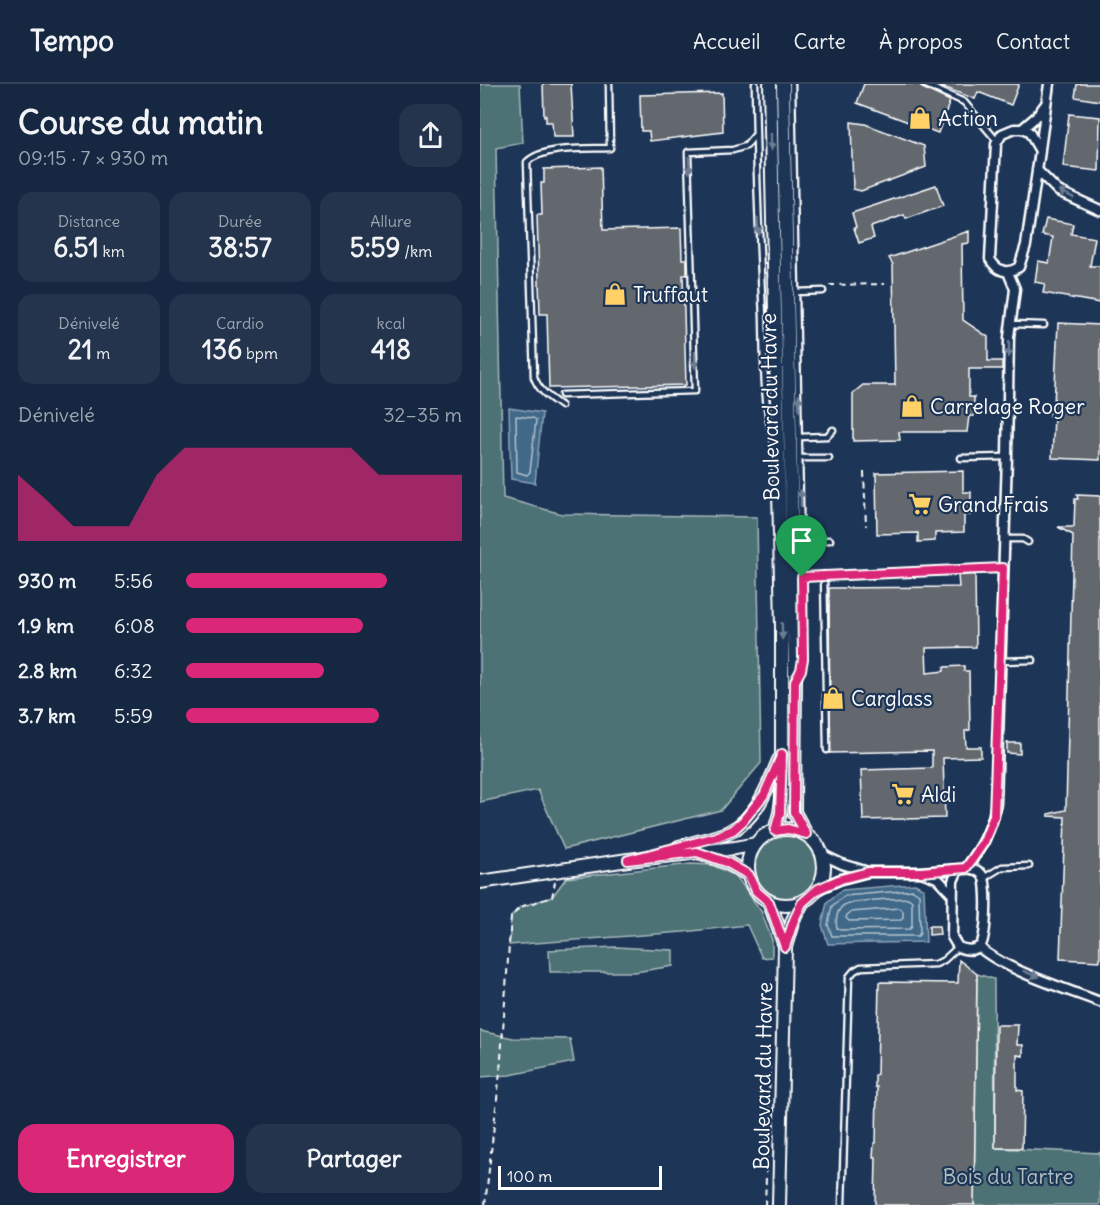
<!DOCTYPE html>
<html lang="fr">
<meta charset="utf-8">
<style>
body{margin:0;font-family:Delius,sans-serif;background:#23344c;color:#f1f3f6;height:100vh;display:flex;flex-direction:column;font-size:22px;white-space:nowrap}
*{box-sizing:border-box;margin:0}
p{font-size:20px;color:#9ea6b1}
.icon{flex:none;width:33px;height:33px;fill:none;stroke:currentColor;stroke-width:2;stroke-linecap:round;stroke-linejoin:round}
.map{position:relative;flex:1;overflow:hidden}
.panel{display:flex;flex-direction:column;background:#162841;width:480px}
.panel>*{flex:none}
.scale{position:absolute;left:18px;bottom:15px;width:164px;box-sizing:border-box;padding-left:6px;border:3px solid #fff;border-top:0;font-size:16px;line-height:21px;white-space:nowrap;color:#fff;-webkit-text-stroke:4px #1d3557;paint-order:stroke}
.pin{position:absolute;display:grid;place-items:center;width:51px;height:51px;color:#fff;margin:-62px -26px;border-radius:50% 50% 50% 0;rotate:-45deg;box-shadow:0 0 6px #0007}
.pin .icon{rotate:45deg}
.round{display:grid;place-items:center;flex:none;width:63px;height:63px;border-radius:18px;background:#23344c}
.head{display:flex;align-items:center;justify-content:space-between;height:102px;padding:0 18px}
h1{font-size:33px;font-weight:700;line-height:45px}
.figures{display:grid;grid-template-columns:repeat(3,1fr);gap:9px;height:102px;padding:6px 18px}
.figures div{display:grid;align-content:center;border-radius:15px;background:#23344c;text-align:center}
.figures b{font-size:26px;font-weight:700}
.figures small{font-size:16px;font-weight:400}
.figures p{font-size:16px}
.chart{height:168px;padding:12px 18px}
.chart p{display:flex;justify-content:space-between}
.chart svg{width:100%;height:108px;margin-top:6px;fill:#db2777;opacity:.7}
.action{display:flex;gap:12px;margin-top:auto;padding:12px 18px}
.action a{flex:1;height:69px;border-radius:18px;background:#db2777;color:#fff;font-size:24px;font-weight:700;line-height:69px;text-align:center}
.action a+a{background:#23344c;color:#f1f3f6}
ul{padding:0 18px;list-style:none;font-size:20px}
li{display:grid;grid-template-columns:96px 72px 1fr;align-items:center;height:45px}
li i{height:15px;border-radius:8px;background:#db2777}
header{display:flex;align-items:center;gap:36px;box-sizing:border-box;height:84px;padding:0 30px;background:#162841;border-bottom:2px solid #35445a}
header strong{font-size:28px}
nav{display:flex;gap:33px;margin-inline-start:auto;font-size:21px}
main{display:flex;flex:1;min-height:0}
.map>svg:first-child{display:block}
.green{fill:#4d7274;stroke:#a6b8ba;stroke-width:1.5}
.water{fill:#416888;stroke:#8da4b8;stroke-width:1.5}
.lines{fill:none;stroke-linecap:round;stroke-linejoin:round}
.shore{stroke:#b3c3cf;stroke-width:1.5}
.building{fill:#63686e;stroke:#fff;stroke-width:1.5}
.service-casing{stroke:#fff;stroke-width:9}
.minor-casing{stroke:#fff;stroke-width:13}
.secondary-casing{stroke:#fff;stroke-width:16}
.path{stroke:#fff;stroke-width:2;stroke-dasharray:6 4.5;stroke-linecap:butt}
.service{stroke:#1d3557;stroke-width:4.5}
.minor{stroke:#1d3557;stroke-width:8}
.secondary{stroke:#1d3557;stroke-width:12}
.oneway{fill:#6c7c92}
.route-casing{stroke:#fff;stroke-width:12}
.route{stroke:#db2777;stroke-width:8}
.labels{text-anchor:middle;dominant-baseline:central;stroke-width:4.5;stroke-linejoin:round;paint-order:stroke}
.poi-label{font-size:21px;fill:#fff;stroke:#1d3557;text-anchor:start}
.street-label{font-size:21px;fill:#fff;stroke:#1d3557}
.park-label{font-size:21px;fill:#afc0c0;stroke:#1d3557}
</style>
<header>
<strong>Tempo</strong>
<nav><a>Accueil</a><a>Carte</a><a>À propos</a><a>Contact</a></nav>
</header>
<main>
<section class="panel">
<div class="head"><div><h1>Course du matin</h1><p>09:15 · 7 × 930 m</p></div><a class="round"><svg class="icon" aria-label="share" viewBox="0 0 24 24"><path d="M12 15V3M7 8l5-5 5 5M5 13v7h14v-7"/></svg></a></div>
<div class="figures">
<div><p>Distance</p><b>6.51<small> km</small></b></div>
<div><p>Durée</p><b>38:57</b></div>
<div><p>Allure</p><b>5:59<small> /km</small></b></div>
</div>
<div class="figures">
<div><p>Dénivelé</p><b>21<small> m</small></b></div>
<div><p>Cardio</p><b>136<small> bpm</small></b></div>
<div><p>kcal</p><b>418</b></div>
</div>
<div class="chart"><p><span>Dénivelé</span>32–35 m</p>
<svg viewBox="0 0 160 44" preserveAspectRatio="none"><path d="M0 44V17L10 27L20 38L30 38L40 38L50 17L60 6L70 6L80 6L90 6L100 6L110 6L120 6L130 17L140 17L150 17L160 17V44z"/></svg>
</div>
<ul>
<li><b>930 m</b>5:56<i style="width:73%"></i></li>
<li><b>1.9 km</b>6:08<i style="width:64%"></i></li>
<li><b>2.8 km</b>6:32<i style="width:50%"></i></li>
<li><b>3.7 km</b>5:59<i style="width:70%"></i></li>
</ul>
<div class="action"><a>Enregistrer</a><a>Partager</a></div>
</section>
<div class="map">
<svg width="620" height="1121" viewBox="0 0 620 1121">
<rect width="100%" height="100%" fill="#1d3557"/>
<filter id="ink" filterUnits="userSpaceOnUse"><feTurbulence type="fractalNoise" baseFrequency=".0167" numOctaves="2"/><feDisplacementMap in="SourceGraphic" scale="12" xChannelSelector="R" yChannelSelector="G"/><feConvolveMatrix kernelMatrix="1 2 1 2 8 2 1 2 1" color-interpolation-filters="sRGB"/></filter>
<g filter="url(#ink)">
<path class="green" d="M0,0H40L43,59L16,64L23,414L82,430L277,433L281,679L241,726L84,765L58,706L0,718Z
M275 783a31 31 0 1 1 62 0a31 31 0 1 1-62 0Z
M211,780L232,781L256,792L281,827L292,856V873L282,874L267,841L203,848L29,861L31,833L40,823L72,813L86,794Z
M136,863L193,866V882L155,888H70L69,866Z
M497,890L514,895L515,1064L620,1069V1121H494Z
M0,947L33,954L90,955L94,978L30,991L0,993Z"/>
<path class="water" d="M29,324L62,329L55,399L31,395Z
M435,800L444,805L446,858L348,860L342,841L347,818L362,806Z"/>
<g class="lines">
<path class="shore" d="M36,332L53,334L56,336L50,388L47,391L37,388Z
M433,806L439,810L440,849L438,852H352L348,841L352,822L364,812Z
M428,814L432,817V842L430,845L360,846L357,844C355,836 357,824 366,820C375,816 416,815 428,814Z
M420,824L423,827V834L421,836L369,837L366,834L367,831L371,828Z"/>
</g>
<path class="building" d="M63,0H91L94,53H73L72,38H66V32H64Z
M384,0H440L442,4L470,17L458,49L377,19Z
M455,0H539L531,21L498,8L495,15Z
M597,0H620V17L595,13Z
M242,9L243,48L170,57L169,47H161L160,11Z
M589,30L620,33L619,87L583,83Z
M371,38L385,40L444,62L446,83L381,107L373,105Z
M121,83L123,146L201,144L202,175H207V191H203L206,301L69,304L67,230H60L57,131H62L61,99H64V85Z
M456,101L463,122L426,135L424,131L391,143L394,154L379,159L374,144L376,143L372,129Z
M566,135L593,140L591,150L615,154L610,182H620V219L563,209L565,200L555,198L558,177L569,179L573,153L562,151Z
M489,147V159L482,160L483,236L508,253V277H522V285H489V313H494V332H489L487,348H419L420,356L373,357V309L383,301H415L413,181L409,174Z
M578,239L620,241V376L572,374L574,332H570L571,322L574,321Z
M483,387V408H491V431H484V448L455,449V457L438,458V449L397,450L396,389Z
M597,411L620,412V877L580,875L585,733L568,732V730L586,726L593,451L578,443H594L595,415H598Z
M495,490L496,563L446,564L447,589L464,587V583L484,582V587H489L490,646L485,647L486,663H501V673L463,674L465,734L383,736L381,686L452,684V667L350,669L349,504L479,503L478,491Z
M527,659H540V670L527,669Z
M449,842H459L460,850L449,851Z
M479,876L497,890L494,1121H395L396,1073H393L394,1059H396L397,1003H395V991L397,990L399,898L478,899Z
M516,941H538L537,961H543V972L537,971V1006L543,1007L542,1064H515Z"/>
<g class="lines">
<g class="service-casing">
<path id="service" d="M275,0C276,78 279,156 283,233C284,273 283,319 293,356
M312,0L323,575L319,590
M444,0L484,18L517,57
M316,208L343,207
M530,240L564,241
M82,311L215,307L208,68L253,66L266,62L276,50
M81,322C69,313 59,307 54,293L47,78C64,62 107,65 130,64L129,0
M320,353L347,352L353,346
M320,374H349
M481,374L527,373
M523,455H543L548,458
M321,457L350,456
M344,491L347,666
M322,493L523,484
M521,577L553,576
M504,794L522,783L549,782
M362,1121L369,893L374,887L381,883L456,880L464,876L478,863"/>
</g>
<g class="minor-casing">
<path id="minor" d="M534,45H542L549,48L560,67L546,161L539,183C526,191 517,187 510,175L516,60L522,50Z
M542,45L556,33L565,21
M560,65L569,0
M557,86L578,107L620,126
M482,785C489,784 498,785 503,792C508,800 507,856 500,862C493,868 485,866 478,863L472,853L473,797L477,788Z
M486,785C500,765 513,745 516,719L527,373L529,253L535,205L528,188
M388,788H441
M338,805L361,795L388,788L362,780L343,771
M472,810L457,794L441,788L482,785
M499,863C525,886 586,905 620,918"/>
</g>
<g class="secondary-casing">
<path id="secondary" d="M290,0L302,542V715L300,729L295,747
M303,0L315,597L314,728L326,750
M268 783a38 38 0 1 1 76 0a38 38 0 1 1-76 0Z
M199,763C215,758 233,755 249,748C276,735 288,703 299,676
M221,769L246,778L269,791
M0,798L148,776L255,764L276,760
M289,817L305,862
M299,1121L305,863L313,836L322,819"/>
</g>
<path class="path" d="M349,201L405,200
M384,388L386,442
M276,807L277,816
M5,1121L20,988L31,833L40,823L72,813L75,798
M285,1121L290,983"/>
<use href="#service" class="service"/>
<use href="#minor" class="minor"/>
<use href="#secondary" class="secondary"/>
</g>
<defs><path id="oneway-solid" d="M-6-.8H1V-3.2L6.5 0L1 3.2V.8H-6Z" transform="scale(1.5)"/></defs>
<g class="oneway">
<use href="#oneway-solid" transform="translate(291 58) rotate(89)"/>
<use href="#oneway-solid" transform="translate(209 81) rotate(87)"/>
<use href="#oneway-solid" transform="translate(586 110) rotate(-154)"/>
<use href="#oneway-solid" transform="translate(278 142) rotate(87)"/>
<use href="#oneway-solid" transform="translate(529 265) rotate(91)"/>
<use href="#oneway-solid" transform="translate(215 276) rotate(89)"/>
<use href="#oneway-solid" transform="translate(319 319) rotate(-92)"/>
<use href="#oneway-solid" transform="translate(321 414) rotate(-91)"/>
<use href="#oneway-solid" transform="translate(302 547) rotate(89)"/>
<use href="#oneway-solid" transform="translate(551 890) rotate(22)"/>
</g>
</g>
<g class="lines" filter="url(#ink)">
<g class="route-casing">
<path id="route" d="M523,484L514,732L504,758L486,784L441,788H388L361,795L338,805L322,819L314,836L305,863L289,818L276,807L269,791L260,786L246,778L217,768L148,776L236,753L253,746L263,737L284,711L302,670L300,729L295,747L308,745L326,750L314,728L315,597L321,586L323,575L322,493Z"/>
</g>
<use href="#route" class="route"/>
</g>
<defs>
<g id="shop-bare" transform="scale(1.8)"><path d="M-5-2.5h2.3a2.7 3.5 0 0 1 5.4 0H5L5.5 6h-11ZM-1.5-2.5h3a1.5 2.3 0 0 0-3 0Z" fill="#ffd166" stroke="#1d3557" stroke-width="2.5" paint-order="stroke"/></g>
<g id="supermarket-bare" transform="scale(1.8)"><path d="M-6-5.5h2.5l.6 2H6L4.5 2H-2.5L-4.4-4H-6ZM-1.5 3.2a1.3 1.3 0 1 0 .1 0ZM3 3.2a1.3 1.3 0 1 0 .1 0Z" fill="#ffd166" stroke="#1d3557" stroke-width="2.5" paint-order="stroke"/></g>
</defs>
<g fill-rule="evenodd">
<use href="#shop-bare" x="440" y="34"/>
<use href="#shop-bare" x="135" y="210"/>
<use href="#shop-bare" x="432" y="322"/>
<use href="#supermarket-bare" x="440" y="420"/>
<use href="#shop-bare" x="353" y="614"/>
<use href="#supermarket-bare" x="423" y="710"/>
</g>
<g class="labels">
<g class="poi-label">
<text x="458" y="34">Action</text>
<text x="153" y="210">Truffaut</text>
<text x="450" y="322">Carrelage Roger</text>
<text x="458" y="420">Grand Frais</text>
<text x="371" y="614">Carglass</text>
<text x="441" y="710">Aldi</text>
</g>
<g class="street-label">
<text transform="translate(290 323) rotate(-91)">Boulevard du Havre</text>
<text transform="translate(283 992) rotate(-89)">Boulevard du Havre</text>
</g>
<g class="park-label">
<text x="528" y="1092">Bois du Tartre</text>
</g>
</g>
</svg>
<div class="scale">100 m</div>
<div class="pin" style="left:322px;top:493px;background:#1e9e55"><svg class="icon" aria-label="arrive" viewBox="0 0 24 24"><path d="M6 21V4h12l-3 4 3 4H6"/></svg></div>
</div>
</main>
